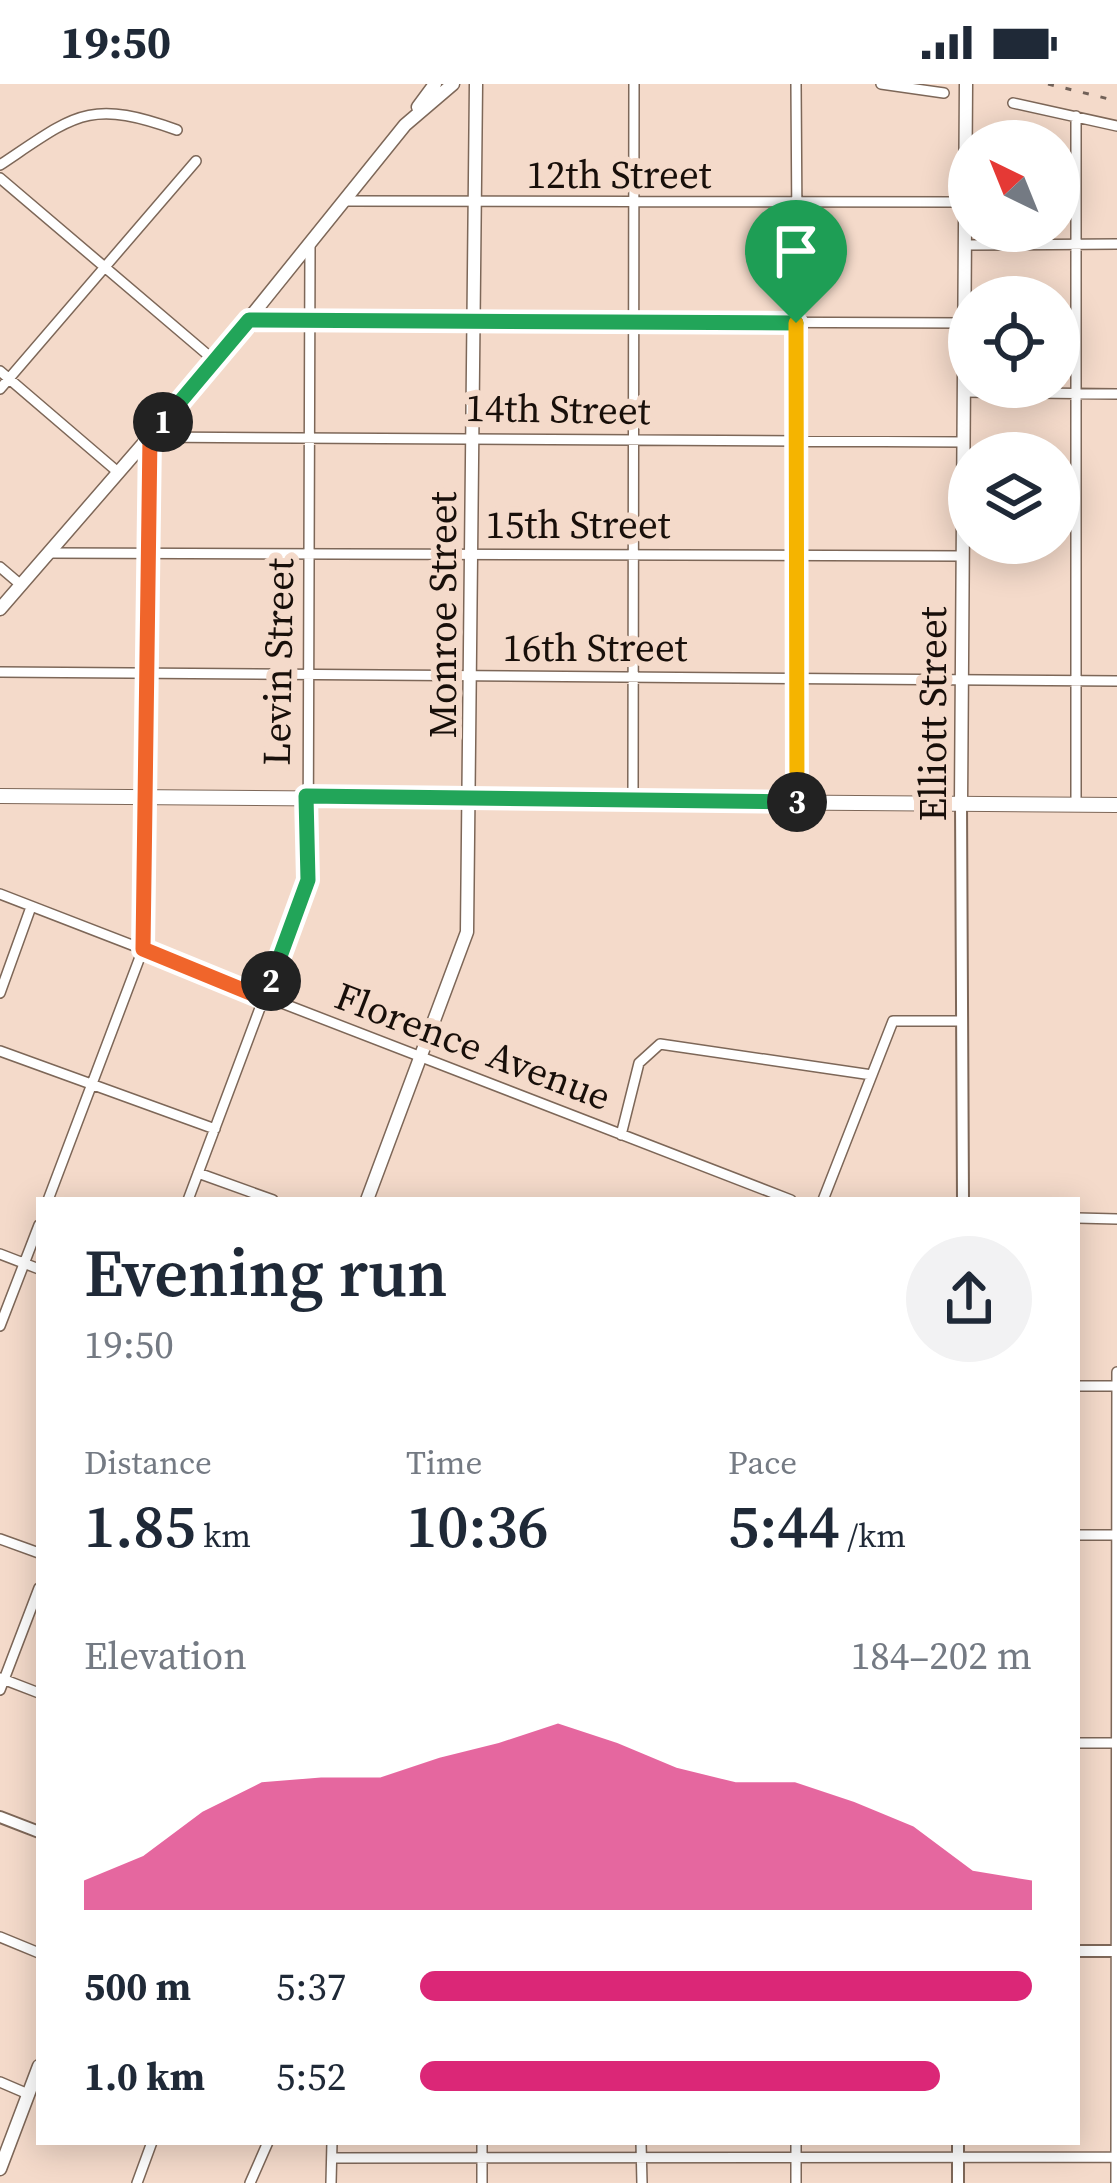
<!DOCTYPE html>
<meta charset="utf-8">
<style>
body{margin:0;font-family:"Source Serif 4",serif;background:#f2f2f3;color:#1f2937;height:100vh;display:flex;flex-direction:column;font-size:45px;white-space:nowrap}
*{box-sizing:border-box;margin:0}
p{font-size:39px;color:#747a83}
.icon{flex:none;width:66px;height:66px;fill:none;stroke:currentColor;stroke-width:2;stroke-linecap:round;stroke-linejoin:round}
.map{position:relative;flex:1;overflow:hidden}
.sheet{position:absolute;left:36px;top:1113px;width:1044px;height:948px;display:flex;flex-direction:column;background:#fff;border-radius:0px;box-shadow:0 6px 30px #0003}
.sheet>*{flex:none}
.needle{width:78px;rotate:317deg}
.controls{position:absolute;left:948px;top:36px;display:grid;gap:24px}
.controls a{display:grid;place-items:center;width:132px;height:132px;border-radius:50%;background:#fff;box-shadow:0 6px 30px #0003;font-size:60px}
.pin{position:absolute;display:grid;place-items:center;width:102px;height:102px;color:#fff;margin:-123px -51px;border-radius:50% 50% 50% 0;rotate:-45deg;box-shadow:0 0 12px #0007}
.pin .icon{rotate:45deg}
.km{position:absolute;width:60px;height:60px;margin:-30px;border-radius:50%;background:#222;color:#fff;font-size:33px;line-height:60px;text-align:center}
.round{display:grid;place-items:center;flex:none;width:126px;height:126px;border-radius:63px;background:#f2f2f3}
.overview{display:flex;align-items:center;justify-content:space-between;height:204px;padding:0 48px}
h1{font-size:66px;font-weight:600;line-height:90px}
.figures{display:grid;grid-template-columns:repeat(3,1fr);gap:18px;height:204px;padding:12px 48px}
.figures div{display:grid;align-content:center}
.figures b{font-size:60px;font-weight:600}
.figures small{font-size:33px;font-weight:400}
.figures p{font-size:33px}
.chart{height:336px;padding:24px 48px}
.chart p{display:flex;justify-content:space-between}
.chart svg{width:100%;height:216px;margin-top:12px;fill:#db2777;opacity:.7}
ul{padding:0 48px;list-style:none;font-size:39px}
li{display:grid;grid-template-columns:192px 144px 1fr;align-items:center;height:90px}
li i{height:30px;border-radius:15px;background:#db2777}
.status{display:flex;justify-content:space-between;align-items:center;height:84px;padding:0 60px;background:#fff;direction:ltr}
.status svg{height:33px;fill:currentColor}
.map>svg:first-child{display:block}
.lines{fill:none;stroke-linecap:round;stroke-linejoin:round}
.minor-casing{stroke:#7d6758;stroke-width:12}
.tertiary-casing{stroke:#7d6758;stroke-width:14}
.secondary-casing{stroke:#7d6758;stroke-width:15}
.primary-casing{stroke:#7d6758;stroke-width:16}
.minor{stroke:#fff;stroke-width:9}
.tertiary{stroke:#fff;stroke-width:10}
.secondary{stroke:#fff;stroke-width:12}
.primary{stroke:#fff;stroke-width:14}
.rail{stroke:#716158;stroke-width:3;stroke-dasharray:6 12;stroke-linecap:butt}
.split-1-casing{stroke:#fff;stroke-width:24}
.split-2-casing{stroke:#fff;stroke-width:24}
.split-3-casing{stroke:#fff;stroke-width:24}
.split-4-casing{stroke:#fff;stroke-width:24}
.split-1{stroke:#22a559;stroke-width:15}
.split-2{stroke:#f0652b;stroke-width:15}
.split-3{stroke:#22a559;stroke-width:15}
.split-4{stroke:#f5b400;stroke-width:15}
.labels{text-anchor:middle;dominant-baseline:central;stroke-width:12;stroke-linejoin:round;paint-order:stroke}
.street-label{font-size:39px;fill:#180f0a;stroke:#f4daca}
</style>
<div class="status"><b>19:50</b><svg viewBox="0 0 49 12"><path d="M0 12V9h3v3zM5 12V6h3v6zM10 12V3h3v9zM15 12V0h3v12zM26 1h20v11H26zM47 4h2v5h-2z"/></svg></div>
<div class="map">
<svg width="1117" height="2099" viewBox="0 0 1117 2099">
<rect width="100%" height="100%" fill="#f4daca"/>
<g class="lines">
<g class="minor-casing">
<path id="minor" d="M796,0L801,718
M881,0L944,9
M1013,19L1117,42
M1076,32V720
M0,81C75,31 88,14 177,46
M0,94L215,277
M347,117L963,118
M964,161L1117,160
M249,236L966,239
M0,287L119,389
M0,305L196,77
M965,308L1117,310
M49,469L963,472
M0,483L21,501
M0,588L1117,597
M633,716L634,0
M0,810L791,1116
M0,909L31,823
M0,967L215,1045
M621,1051L639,979L660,960L872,991
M198,1089L273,1116
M48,1116L143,865L150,353L964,358
M188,1116L308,796L310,162
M823,1116L893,937H959
M1077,1134L1117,1135
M0,1170L39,1185
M0,1242L39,1141
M1077,1302H1117
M1077,1451H1117
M0,1455L39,1469
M0,1594L39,1609
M0,1606L39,1504
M1077,1659H1117
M0,1853L39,1869
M0,1998L28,2010
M641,2058L642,2099
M796,2058V2099
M332,2074L1117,2073
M137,2099L152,2058
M250,2099L268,2058
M331,2099L332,2058
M482,2099V2058
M1116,2099L1117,1288"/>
</g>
<g class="tertiary-casing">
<path id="tertiary" d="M961,719L963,1116
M0,1733L39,1748
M1077,1867H1117
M958,2058V2099"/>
</g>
<g class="secondary-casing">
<path id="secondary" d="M418,23L435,0
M0,525L215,277L405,41L453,0
M961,719L966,0
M367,1116L467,848L476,0
M0,2085L39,1982"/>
</g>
<g class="primary-casing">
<path id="primary" d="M0,712L1117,721"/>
</g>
<use href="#minor" class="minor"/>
<use href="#tertiary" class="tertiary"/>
<use href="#secondary" class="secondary"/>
<use href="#primary" class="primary"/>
<path class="rail" d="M1048,0L1117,17"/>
</g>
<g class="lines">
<g class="split-1-casing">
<path id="split-1" d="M163,338L249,236L796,239"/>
</g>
<g class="split-2-casing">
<path id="split-2" d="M163,338L150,352L143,865L265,915L271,897"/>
</g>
<g class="split-3-casing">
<path id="split-3" d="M271,897L308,796L306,712L797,718"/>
</g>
<g class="split-4-casing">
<path id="split-4" d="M796,239L797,718"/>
</g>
<use href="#split-1" class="split-1"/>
<use href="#split-2" class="split-2"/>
<use href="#split-3" class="split-3"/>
<use href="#split-4" class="split-4"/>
</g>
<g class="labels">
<g class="street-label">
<text x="619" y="90">12th Street</text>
<text transform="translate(558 325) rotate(1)">14th Street</text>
<text x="578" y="440">15th Street</text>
<text transform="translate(442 531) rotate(-90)">Monroe Street</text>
<text x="595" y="563">16th Street</text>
<text transform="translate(278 578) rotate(-89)">Levin Street</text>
<text transform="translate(932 630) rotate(-90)">Elliott Street</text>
<text transform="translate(473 962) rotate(21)">Florence Avenue</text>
</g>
</g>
</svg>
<div class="controls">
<a><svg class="needle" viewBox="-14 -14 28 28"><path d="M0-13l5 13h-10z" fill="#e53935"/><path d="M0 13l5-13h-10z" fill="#747a83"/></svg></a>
<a><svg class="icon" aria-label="locate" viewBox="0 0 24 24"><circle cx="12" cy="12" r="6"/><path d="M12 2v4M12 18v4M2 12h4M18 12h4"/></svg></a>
<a><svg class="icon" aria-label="layers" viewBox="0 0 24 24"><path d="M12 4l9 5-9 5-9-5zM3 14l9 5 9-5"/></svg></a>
</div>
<div class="pin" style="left:796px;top:239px;background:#1e9e55"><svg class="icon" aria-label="arrive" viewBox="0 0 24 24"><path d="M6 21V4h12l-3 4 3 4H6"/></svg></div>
<b class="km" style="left:163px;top:338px">1</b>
<b class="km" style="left:271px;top:897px">2</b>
<b class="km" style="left:797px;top:718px">3</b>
<section class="sheet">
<div class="overview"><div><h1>Evening run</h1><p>19:50</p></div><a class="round"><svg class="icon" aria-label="share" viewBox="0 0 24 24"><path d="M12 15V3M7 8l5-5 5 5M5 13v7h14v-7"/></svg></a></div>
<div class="figures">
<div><p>Distance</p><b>1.85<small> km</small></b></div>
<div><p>Time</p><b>10:36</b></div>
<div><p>Pace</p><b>5:44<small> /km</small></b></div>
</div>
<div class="chart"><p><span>Elevation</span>184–202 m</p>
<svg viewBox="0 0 160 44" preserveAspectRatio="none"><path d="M0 44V38L10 33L20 24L30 18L40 17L50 17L60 13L70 10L80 6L90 10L100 15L110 18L120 18L130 22L140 27L150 36L160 38V44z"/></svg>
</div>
<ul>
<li><b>500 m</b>5:37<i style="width:100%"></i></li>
<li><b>1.0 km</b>5:52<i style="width:85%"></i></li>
</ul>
</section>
</div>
